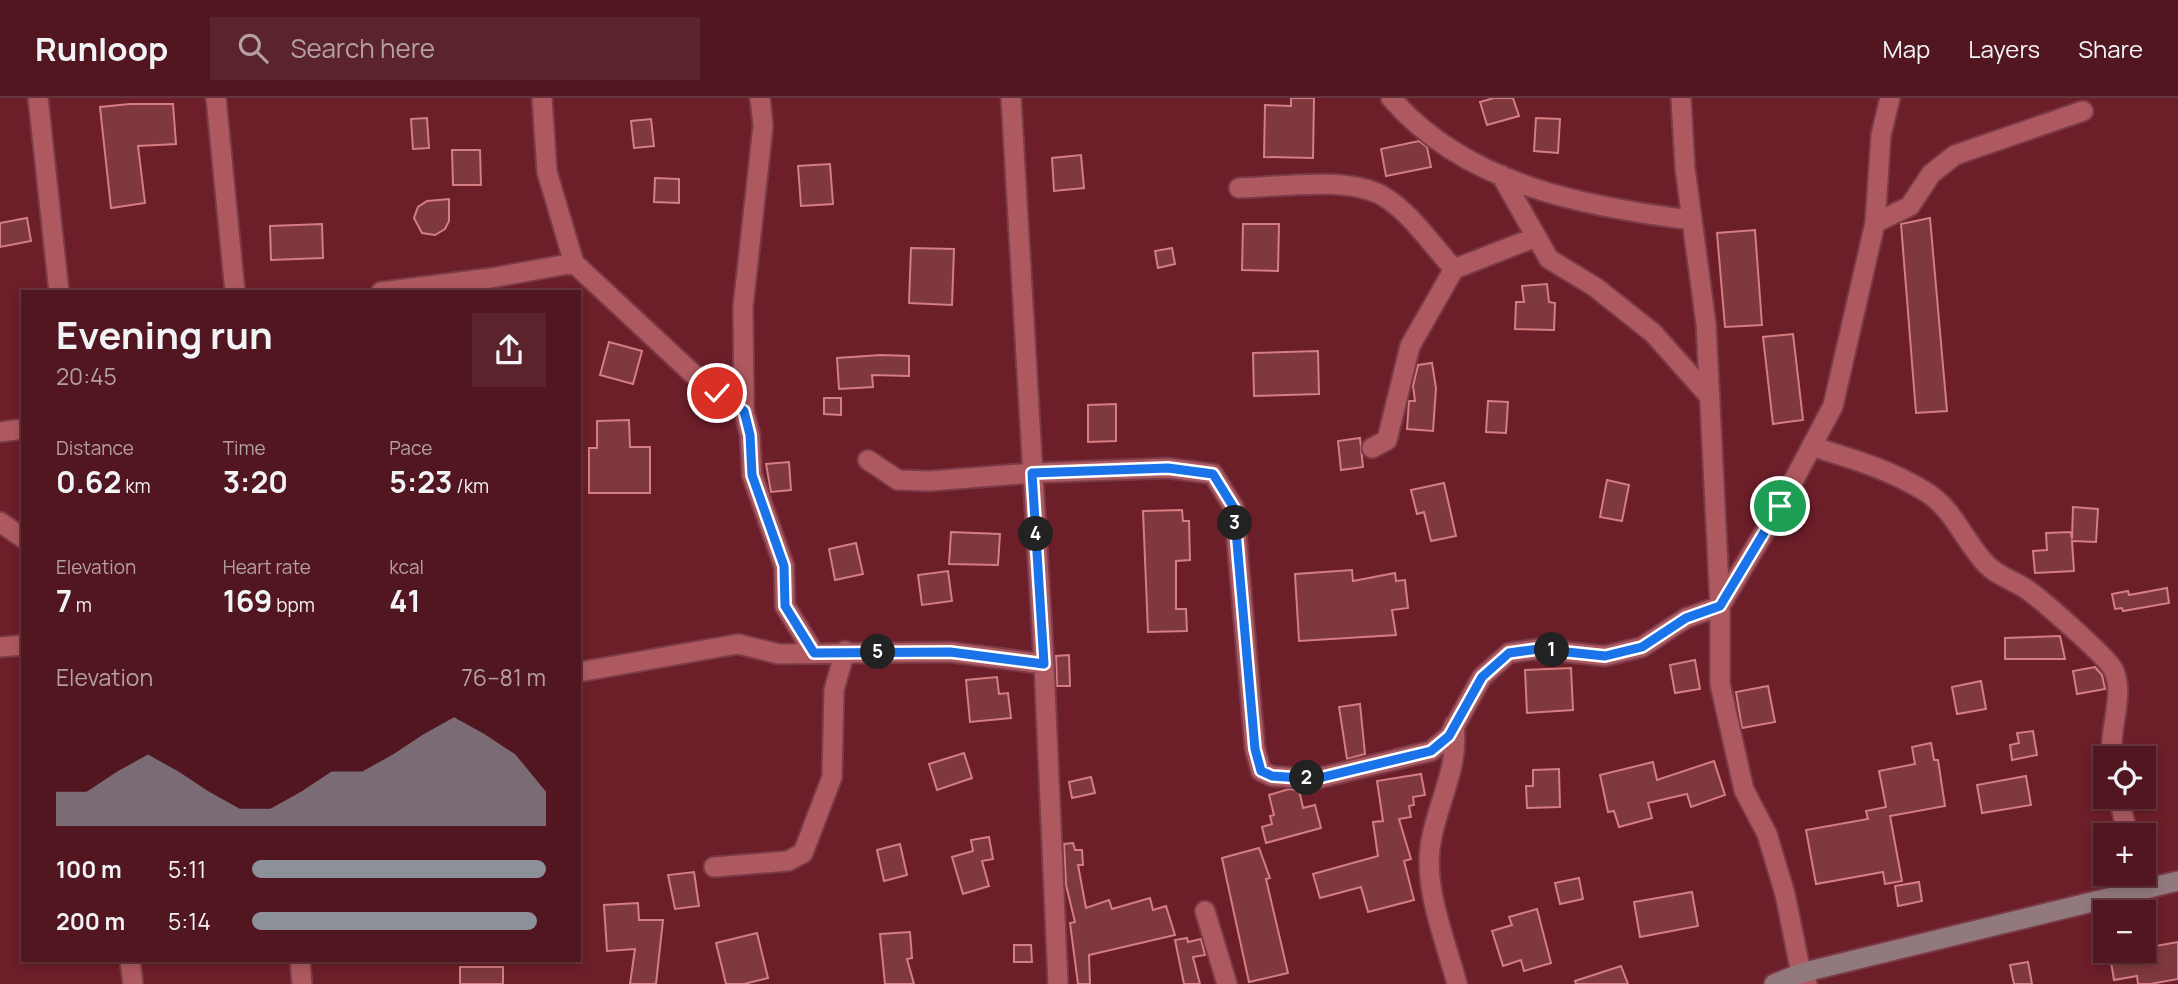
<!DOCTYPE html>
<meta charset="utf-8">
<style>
body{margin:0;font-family:Manrope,sans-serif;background:#5b232c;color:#f1f3f6;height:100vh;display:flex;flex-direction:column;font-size:26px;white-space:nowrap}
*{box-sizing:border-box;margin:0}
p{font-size:23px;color:#b49fa4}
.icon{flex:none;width:38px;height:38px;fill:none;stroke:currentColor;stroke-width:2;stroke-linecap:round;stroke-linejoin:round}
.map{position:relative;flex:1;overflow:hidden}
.drawer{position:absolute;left:21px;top:192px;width:560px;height:672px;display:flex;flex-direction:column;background:#51161f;border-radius:0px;box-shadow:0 4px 10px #0003,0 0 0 2px #67353d}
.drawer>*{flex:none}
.tools{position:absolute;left:2093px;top:648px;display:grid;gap:14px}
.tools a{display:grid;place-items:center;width:63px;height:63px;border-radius:0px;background:#51161f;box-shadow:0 4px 10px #0003,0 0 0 2px #67353d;font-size:35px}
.pin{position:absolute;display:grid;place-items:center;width:60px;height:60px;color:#fff;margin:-30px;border:4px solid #fff;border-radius:50%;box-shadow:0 2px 7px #0007}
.km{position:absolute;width:35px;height:35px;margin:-18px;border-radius:50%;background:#222;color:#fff;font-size:19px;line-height:35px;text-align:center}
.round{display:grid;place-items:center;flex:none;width:74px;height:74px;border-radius:0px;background:#5b232c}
.headline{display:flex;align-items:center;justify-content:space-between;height:119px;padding:0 35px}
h1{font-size:38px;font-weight:700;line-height:52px}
.metrics{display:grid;grid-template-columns:repeat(3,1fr);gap:10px;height:119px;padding:7px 35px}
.metrics div{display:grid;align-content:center}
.metrics b{font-size:30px;font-weight:700}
.metrics small{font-size:19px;font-weight:400}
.metrics p{font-size:19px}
.chart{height:196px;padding:14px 35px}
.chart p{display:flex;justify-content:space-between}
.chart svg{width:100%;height:126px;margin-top:7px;fill:#8c9099;opacity:.7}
ul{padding:0 35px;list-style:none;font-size:23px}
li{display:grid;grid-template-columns:112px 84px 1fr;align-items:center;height:52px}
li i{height:18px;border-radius:9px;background:#8c9099}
header{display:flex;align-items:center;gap:42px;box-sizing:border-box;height:98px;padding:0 35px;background:#51161f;border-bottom:2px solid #67353d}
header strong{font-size:33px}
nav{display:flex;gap:38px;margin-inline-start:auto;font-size:24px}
.search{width:490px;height:63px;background:#5b232c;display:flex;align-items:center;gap:18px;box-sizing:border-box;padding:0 24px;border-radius:0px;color:#b49fa4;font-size:26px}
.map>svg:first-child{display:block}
.building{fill:#7e383e;stroke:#d57d82;stroke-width:2}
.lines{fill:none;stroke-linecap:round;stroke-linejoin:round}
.minor-casing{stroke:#7b3a47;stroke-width:23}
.secondary-casing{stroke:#7b3a47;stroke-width:23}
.minor{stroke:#ad595f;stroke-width:19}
.secondary{stroke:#92797d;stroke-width:19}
.route-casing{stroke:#fff;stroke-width:14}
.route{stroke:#1a73e8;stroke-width:9}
</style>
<header>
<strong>Runloop</strong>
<div class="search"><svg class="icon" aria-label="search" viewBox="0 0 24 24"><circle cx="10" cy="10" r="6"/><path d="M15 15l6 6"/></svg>Search here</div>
<nav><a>Map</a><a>Layers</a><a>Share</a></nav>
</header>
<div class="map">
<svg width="2178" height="886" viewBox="0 0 2178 886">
<rect width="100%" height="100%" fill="#6c1e29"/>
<path class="building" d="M1291,0H1314L1313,60L1264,59L1265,7L1291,8Z
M1494,0H1513L1519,18L1487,27L1480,4Z
M130,6H173L176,46L138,48L145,105L111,110L100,9Z
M427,20L429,50L413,51L411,21Z
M1536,20L1560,21L1558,55L1534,53Z
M651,21L654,48L634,50L631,23Z
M1419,43L1427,49L1431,69L1386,78L1381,51Z
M452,52H480L481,87H453Z
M1081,57L1084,90L1054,93L1052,60Z
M830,66L833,106L801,108L798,68Z
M655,80L679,81V105L654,104Z
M449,101V123L445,131L435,137L422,135L414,120L418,109L427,103Z
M27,120L31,143L0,149V125Z
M1930,120L1947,313L1916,315L1901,126Z
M322,126L323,160L271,162L270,128Z
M1243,126H1279L1278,173L1242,172Z
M1755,132L1762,227L1725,229L1717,135Z
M911,150L954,151L952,207L909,205Z
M1172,150L1175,166L1158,170L1155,153Z
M1547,186L1549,204L1555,205L1554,232L1515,231L1516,204H1524L1522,188Z
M1793,236L1803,322L1773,326L1763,239Z
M609,244L642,253L633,286L600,277Z
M1318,253L1319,296L1254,298L1253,255Z
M881,257L909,258V278L872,277L873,289L839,291L837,260Z
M1432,265L1436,290L1433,333L1407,331L1409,303H1415L1413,288L1418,267Z
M824,300H841V317L824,316Z
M1488,303L1508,304L1506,335L1486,334Z
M1116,306V343L1088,344V307Z
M629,322L630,349H650V395H589V350H597V323Z
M1360,340L1363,369L1341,372L1338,343Z
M789,364L791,392L771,394L766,366Z
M1607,382L1629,387L1622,423L1600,419Z
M1444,385L1456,438L1431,443L1424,414L1417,416L1411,392Z
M2073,409L2098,411L2096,444L2072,443L2074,473L2035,475L2033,453L2047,452L2046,435L2071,434L2072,441Z
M1182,412L1183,423H1189L1190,462L1176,463V511H1186L1187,533L1148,534L1143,413Z
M951,434L1000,436L998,467L949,466Z
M856,445L863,476L835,482L829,451Z
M1352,472L1353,483L1395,475L1396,483L1405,482L1408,510L1392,512L1396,537L1299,543L1295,476Z
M948,473L952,503L922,507L918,477Z
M2167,490L2169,505L2123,513L2122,510L2115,511L2112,496L2128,493L2129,497Z
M2060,538L2065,561H2005V540Z
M1069,557L1070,588H1057L1056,558Z
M1695,562L1700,591L1675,595L1670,567Z
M2095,569L2102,577L2105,591L2077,596L2073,573Z
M1571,570L1573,612L1527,615L1525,572Z
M997,579L999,596L1008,595L1011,620L970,624L966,582Z
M1981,583L1986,611L1957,616L1952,589Z
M1768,588L1775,624L1742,630L1736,594Z
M1360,606L1365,656L1347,661L1339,609Z
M2033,633L2037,657L2012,662L2010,647L2019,645L2017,635Z
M1931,645L1934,662H1938L1945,708L1890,718L1902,783L1885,786L1883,774L1816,786L1806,732L1868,721L1866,713L1886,709L1879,673L1915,666L1912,649Z
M964,655L972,680L937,692L929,666Z
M1714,663L1725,697L1691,709L1687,696L1648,705L1652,720L1619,729L1614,713L1608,714L1600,677L1653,664L1657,682Z
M1559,671L1560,709L1527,710L1526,688H1533V672Z
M1421,676L1425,697L1413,699L1414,707L1409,708L1411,719L1399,721L1411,761L1404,763L1414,802L1368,814L1361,789L1320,800L1313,776L1378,758L1373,724L1383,723L1377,683Z
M2026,678L2031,707L1982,715L1977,687Z
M1091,679L1095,695L1072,700L1069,684Z
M1289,691L1299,692L1303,710L1315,707L1321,730L1266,745L1262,729L1272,726L1270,718L1274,717L1269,697Z
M989,739L993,761L982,763L989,788L963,796L952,759L973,753L971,742Z
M1073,745L1075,752H1082L1083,767H1078L1086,810L1109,802L1112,811L1150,800L1153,812L1166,808L1175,837L1089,857L1090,886H1078L1070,825L1075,824L1066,787L1064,746Z
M900,746L907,777L884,783L877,752Z
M1259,750L1270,780L1266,781L1288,875L1249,884L1222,760Z
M694,774L699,808L675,811L668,777Z
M1579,780L1583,801L1560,806L1555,785Z
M1919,784L1922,803L1898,808L1895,788Z
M1692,794L1698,828L1640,839L1634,804Z
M638,805L639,822H663L656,886H630L635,851L607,853L604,807Z
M1537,811L1551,865L1524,873L1521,862L1503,868L1492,833L1512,827L1509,819Z
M910,834L912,860L907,861L914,886H885L880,836Z
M757,835L768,880L744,886H726L716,845Z
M1187,840L1188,844L1201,841L1205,857L1193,859L1200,886H1184L1175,842Z
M2178,844V881L2150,886H2138L2137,878L2114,882L2109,852H2150V849Z
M1014,847H1031L1032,864H1014Z
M2028,864L2032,886H2014L2010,867Z
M1621,868L1628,886H1576L1575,883Z
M460,869H503V886H460Z"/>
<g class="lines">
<g class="minor-casing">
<path id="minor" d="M38,0L59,194
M216,0L235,194
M760,0L763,28L743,209L744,313L750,337L752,377L784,468L785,508L814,555
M1011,0L1044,566L1058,886
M1391,0C1465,86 1584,109 1692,122
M1681,0L1685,70L1706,226L1720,508V586L1744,692L1767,736L1785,796L1801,875L1807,886
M1501,77L1549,161L1595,189L1653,235L1710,299
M1239,90C1280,89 1347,78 1383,98C1411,115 1432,147 1454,171
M1875,125L1881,37L1890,0
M574,165L692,275L744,313
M381,194L491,180L574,165L547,74L542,0
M0,334L23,331
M1814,349C1853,361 1891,372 1926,394C1954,411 1965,445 1987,467C1998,478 2010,481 2023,489C2037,497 2107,559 2113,571C2126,597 2108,631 2112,660
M1372,350L1387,342L1410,248L1454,171L1536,139
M868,362L898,382L930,383L1032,375L1168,370L1213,376L1234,410L1255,651L1261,673L1272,678L1315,681L1431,653L1449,638L1482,579L1509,555L1538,551L1605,558L1642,549L1686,520L1720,508L1780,408L1833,308L1875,125L1910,108L1931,76L1955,57L2083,13
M0,424L23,440
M0,549L23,547
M579,574L738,546L779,556L950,554L1044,566
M1454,627C1459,667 1440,700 1432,738C1421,786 1445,840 1457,886
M2118,698L2128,737
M714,769L788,763L803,755L832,679L834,592L845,553
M2133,775V793
M1205,813L1227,886
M130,863L133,886
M300,863L302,886"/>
</g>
<g class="secondary-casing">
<path id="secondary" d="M1774,886L1801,875L2178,783"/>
</g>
<use href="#minor" class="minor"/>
<use href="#secondary" class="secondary"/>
</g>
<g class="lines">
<g class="route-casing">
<path id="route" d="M717,295L744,313L750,337L752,377L784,468L785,508L814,555L950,554L1044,566L1032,375L1168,370L1213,376L1234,410L1255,651L1261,673L1272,678L1315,681L1431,653L1449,638L1482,579L1509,555L1538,551L1605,558L1642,549L1686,520L1720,508L1780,408"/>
</g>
<use href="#route" class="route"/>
</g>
</svg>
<div class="tools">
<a><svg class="icon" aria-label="locate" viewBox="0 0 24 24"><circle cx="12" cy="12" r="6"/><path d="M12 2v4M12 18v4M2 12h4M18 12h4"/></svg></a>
<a>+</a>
<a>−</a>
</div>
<div class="pin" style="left:1780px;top:408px;background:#1e9e55"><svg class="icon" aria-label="arrive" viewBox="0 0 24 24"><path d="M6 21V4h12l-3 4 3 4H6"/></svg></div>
<div class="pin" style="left:717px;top:295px;background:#d93025"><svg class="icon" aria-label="check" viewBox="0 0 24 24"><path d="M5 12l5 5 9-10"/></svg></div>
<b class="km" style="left:1552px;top:552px">1</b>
<b class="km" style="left:1307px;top:680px">2</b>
<b class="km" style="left:1235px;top:425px">3</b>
<b class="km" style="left:1036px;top:436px">4</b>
<b class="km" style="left:878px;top:554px">5</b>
<section class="drawer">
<div class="headline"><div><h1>Evening run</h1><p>20:45</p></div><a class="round"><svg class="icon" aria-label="share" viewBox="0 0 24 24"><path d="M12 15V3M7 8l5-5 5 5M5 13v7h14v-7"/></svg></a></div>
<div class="metrics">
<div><p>Distance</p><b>0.62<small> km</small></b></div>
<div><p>Time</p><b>3:20</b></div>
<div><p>Pace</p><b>5:23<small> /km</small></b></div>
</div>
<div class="metrics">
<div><p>Elevation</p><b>7<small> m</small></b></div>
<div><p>Heart rate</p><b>169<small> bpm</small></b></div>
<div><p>kcal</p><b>41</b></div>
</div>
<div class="chart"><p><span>Elevation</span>76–81 m</p>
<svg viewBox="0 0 160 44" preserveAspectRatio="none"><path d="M0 44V32L10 32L20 25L30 19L40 25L50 32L60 38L70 38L80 32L90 25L100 25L110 19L120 12L130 6L140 12L150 19L160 32V44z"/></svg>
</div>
<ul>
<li><b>100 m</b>5:11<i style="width:100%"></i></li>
<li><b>200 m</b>5:14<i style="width:97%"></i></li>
</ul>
</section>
</div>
